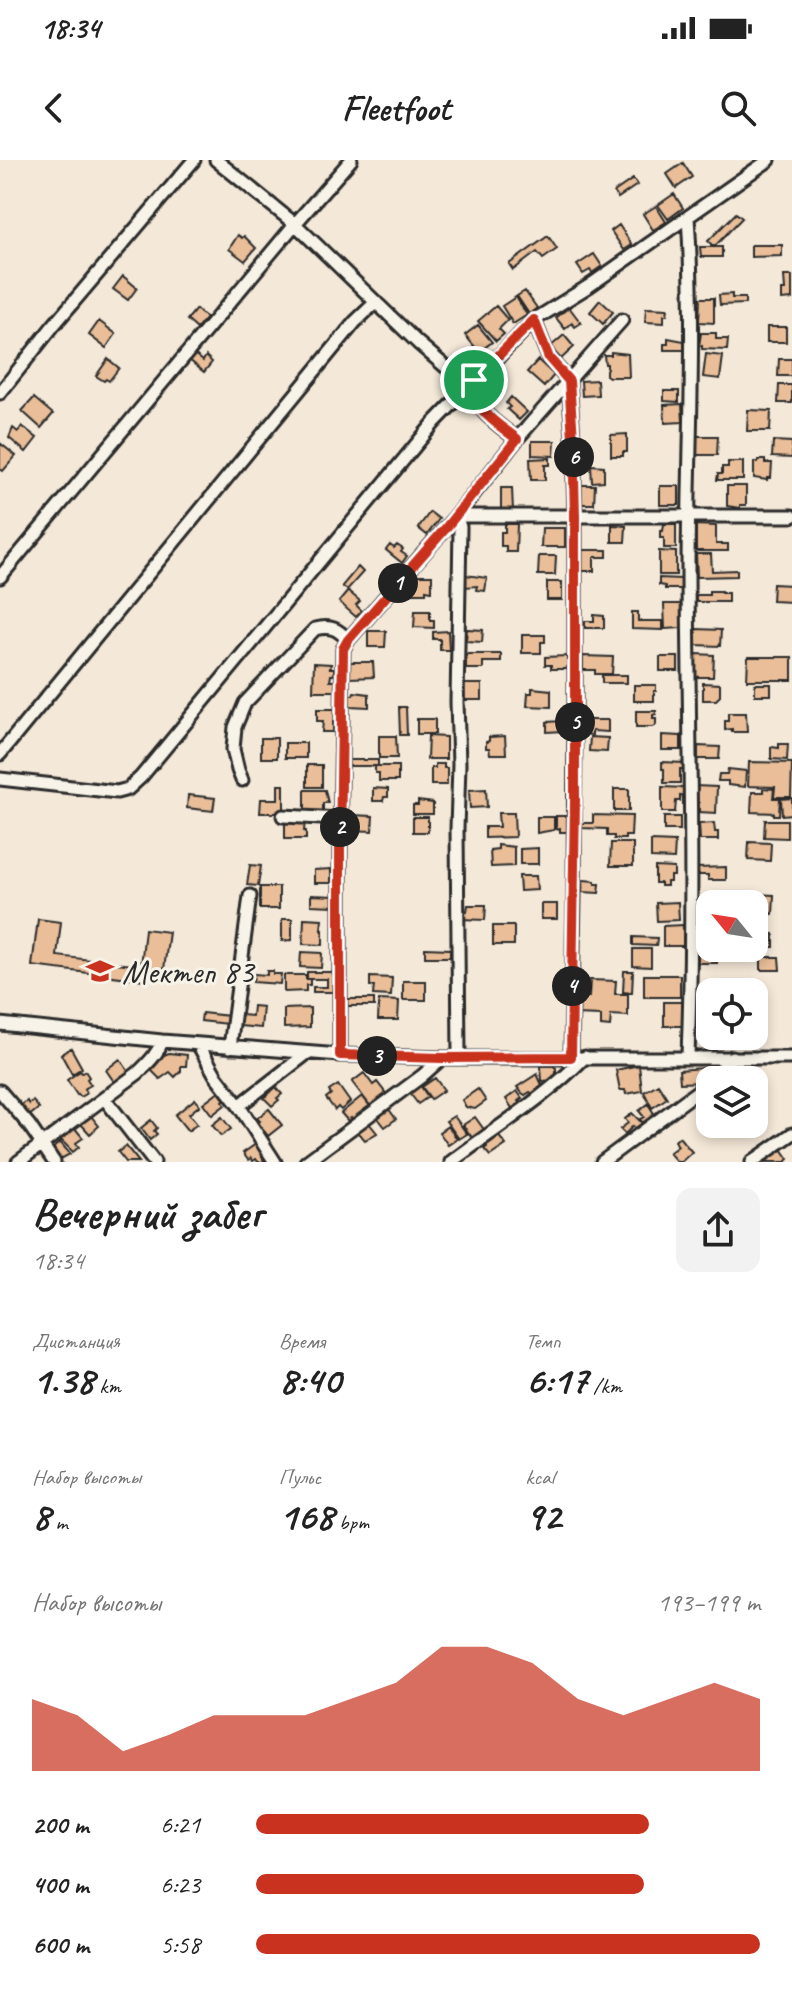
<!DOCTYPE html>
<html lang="ru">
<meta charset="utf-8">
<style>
body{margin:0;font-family:Caveat,sans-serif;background:#f2f2f2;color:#222;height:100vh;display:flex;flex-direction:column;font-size:30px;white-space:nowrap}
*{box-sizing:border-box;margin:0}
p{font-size:26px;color:#767676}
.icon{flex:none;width:44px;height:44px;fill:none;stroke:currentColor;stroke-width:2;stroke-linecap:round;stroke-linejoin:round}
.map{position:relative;height:1002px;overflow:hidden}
.details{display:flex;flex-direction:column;background:#fff;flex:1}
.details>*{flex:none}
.needle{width:52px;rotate:300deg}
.fabs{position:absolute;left:696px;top:730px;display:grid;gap:16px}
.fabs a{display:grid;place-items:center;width:72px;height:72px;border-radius:16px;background:#fff;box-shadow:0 4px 12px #0003;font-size:40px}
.pin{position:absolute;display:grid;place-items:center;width:68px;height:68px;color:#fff;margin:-34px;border:4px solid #fff;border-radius:50%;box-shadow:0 2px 8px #0007}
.km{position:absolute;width:40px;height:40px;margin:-20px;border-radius:50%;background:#222;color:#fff;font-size:22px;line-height:40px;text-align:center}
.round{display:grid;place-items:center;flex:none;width:84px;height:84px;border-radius:16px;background:#f2f2f2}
.summary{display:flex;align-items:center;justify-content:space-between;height:136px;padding:0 32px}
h1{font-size:44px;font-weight:800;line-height:60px}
.figures{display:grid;grid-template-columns:repeat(3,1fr);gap:12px;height:136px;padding:8px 32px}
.figures div{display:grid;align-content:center}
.figures b{font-size:40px;font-weight:800}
.figures small{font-size:22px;font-weight:400}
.figures p{font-size:22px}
.chart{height:224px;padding:16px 32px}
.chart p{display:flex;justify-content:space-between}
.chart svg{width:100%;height:144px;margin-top:8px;fill:#c8321e;opacity:.7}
ul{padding:0 32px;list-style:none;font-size:26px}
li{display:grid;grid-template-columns:128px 96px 1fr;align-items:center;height:60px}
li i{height:20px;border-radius:10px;background:#c8321e}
.status{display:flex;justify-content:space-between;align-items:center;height:56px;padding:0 40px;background:#fff;direction:ltr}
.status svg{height:22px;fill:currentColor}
header{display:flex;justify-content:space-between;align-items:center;height:104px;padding:0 32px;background:#fff;font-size:36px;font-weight:800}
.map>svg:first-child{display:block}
.building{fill:#e9be99;stroke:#2b2b2b;stroke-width:2}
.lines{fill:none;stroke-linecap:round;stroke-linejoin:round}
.minor-casing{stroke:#2b2b2b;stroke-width:17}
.minor{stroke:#f7f3e8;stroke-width:11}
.route-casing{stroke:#fff;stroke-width:16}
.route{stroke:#c8321e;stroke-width:10}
.labels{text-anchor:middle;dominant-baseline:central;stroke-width:6;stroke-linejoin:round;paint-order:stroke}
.poi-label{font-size:34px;fill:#2b2b2b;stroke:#f7f3e8;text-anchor:start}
</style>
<div class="status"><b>18:34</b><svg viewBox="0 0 49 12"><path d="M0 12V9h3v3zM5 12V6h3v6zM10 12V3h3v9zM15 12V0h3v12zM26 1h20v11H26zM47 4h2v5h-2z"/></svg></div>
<header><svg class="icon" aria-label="back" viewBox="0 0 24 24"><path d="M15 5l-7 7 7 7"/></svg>Fleetfoot<svg class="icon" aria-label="search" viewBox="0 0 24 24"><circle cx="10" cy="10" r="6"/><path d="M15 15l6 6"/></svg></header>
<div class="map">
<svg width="792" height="1002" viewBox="0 0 792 1002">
<rect width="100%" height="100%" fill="#f4e8d8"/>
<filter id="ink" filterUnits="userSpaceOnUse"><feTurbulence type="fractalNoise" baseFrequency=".0125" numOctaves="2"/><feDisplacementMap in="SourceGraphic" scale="16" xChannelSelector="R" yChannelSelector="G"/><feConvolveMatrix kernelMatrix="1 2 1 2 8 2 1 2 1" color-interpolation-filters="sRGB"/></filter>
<g filter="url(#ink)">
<path class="building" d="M683,3L692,17L676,28L667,14Z
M633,19L637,25L618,38L614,32Z
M674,34L683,48L668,59L658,45Z
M656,46L666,62L653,70L643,54Z
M736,53L742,58L714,87L708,81Z
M619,65L632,85L624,90L611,71Z
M238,75L242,78L244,76L256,88L245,101L229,89Z
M548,76L557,89L543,99L537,92L513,110L509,104Z
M751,85H782V96L751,97Z
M700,87H722V97H701Z
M594,94L602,106L592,113L590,110L583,114L577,105Z
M123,116L137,128L128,140L113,129Z
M784,116H792V139L782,140V130H785Z
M525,131L537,148L529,154L517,136Z
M732,134V138H745V144L720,145L719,135Z
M516,137L527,155L513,164L502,146Z
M700,138H714V163L699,162Z
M600,140L613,152L603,164L590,152Z
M496,146L508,160L499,169L504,174L496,181L478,161Z
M569,147L581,163L575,167L572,163L565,169L556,158Z
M646,148L668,149L667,155H664V163L645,162Z
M196,149L206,158L197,169L187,160Z
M99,161L116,174L106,188L89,175Z
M478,165L492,182L479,192L465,175Z
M767,167H786V182H767Z
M701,173H716V179H728L727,190L702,189V186H699Z
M564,175L574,187L561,199L550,187Z
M668,178L684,181V190H664V184H668Z
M611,192L628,194L629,217H609L606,215V210L607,208V204H605L604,195H611Z
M193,193L203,201L206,196L212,202L204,212L188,199Z
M706,194L723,196L720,219L703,217Z
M108,199L119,208L109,221L106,219L104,221L96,216Z
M779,199H792V216H778Z
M538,200L554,215L544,227L527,212Z
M597,220L598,235L582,236L581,221Z
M779,225H792V243H778Z
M664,231H679V242L664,241Z
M511,237L527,252L519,260L507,249L510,247L506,243Z
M34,238L53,254L41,268L22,251Z
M682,244L683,262L665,263L664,245Z
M748,250L771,251L770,271H747Z
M22,266L37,278L26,292L9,278L13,268L18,272Z
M627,274V292H623V296H611V275Z
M697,276H718L717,295H697Z
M532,281H555L554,296L532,295Z
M773,281L792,282V298L772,297Z
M0,283L16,296L3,311L0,309Z
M550,298V305H545V320H531L530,299Z
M758,300H765V303H772L771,318H767V320L754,318V302H758Z
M728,302H743V320H717L718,314H722V307H728Z
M591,305L604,306V321L592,322Z
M581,325H595L594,344H581Z
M660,326H679V345H660Z
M727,326H746V345H740V348L727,346Z
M501,328H512L513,351L501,352Z
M430,352L439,359L427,375L418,368Z
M505,364H517L516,392H506V386H501V372H505Z
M664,364H676V388H664V378H660V371H663Z
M612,365L626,366L625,382H612Z
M696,365L716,366V384H728V391H696Z
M542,368H565V387H541Z
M390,385L394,388L397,385L403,389L401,392L407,396L402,403L386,390Z
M581,390H607V397H594V411H580Z
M659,391L676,392V415H659Z
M696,394H711L712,411L737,410V416L697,417Z
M539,396H556L555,415H538Z
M358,407L363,412L347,430L342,426Z
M412,415H432V431L426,430V433H411Z
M466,415L487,418L485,431L476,430L477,426L465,427Z
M659,418L681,419V429H665V426L659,425Z
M547,422H562V440H547Z
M773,424L792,425V442L772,441Z
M348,431L360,441L356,445L362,451L356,457L339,442Z
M709,431H721V433H728V442H696V435H709Z
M664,444H681L682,468L665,469Z
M415,451H430V460H434V468L414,467Z
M632,452H638V461H663V470L632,469Z
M594,455L604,456V468H585V461H594Z
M467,469L483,470L482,482L466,481Z
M696,469L721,470L720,486L696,485Z
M368,471H386L385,487H368Z
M448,471L449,490H440V479H433V472Z
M522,475H545V482H541V493H522Z
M466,494H501V502H483V509H466Z
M696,494L714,495L713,517H695Z
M567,496V509H551V505H545V497Z
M583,496L613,497L612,514H595V510H583Z
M660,497H678V511H660Z
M748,497H792V520H747Z
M350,502H373L374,517L350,518Z
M314,503L331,504L330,508H334V515H331L330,521H338V531H313Z
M602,515H627V523H602Z
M703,523L720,524V536L716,540H703Z
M464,524H482V540H465Z
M755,524H771V535H755Z
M634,525H656V531H654V541H634Z
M532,528L551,530V547L527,546L528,533H532Z
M354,532L369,534V547L349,546V535H353Z
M399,547H406L407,575H400Z
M317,549H337L336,561H333V572H322L323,561H317Z
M636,551H656V554L653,555V559H656V565L653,567H636Z
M728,553H746L747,572H732V569L725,570V561H728Z
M417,559H435V574H417Z
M584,560H608V572L592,571V575L583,574Z
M562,561L563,571L547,572V562Z
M662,575L681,576V590H662Z
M379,576H396L397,598H379Z
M428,576L446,577V599H427Z
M505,576L506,594H490L489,588H486V582L489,581V577Z
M590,577L608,578L607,592L589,591Z
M261,578H277V598H261Z
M285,583H306V598H285Z
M779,584H788L787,600L771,599V587L779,588Z
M698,586L720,587L719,599H698Z
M347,600H378V606H347Z
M662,602L685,603V609H680V623H664V609H662Z
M749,602L792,603L791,637H774L775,627L748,626Z
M435,604H444V608H447V625H431V608H435Z
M307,605H322V627H307Z
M375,606H398V621H379V613H375Z
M728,609L746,611L745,627L728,625V621H718L719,614H727Z
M278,625H284V653H260L261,639H278Z
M695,626L717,627L716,653L699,652V643L694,642Z
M662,627L686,628V637L680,636V641H676L675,652H662Z
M373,628L388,629V637H384L383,641H373Z
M763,628L774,629L773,638H780L779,655H774V653L751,652L752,632H763Z
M486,629L487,647L470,648L469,630Z
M614,629H629V651H614Z
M305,630H325L328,643H323V652H305Z
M188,635L215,638L213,651L187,648Z
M792,638V654L782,655L781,639Z
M418,641L433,643V654H413V645H418Z
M498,653H514L515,677L485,678V667H499Z
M351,655L373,656L372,671L350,670Z
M593,655L632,656L631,676H625V679H614V676H607V669L581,668V663H593Z
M556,656H568V672H560V668L556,669Z
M413,657H428V672H413Z
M537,657H554V670L537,673Z
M664,657H680V670H664Z
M285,660H305L304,671H306V679H285Z
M765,660H787V678L764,677Z
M714,663L715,672H718V680H700L699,664Z
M651,681L675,682L674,699L651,698Z
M749,682L771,683L770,701L748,700Z
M611,683H633V706H610Z
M498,685L514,687V706L491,707L490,690L498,689Z
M538,688V704H520V689Z
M250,705L261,706L258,726L247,725Z
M655,707L674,708V716H670V722H667V726H661V723H655Z
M726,707V720H708V715H697V708Z
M331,709V723H314V710Z
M519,716H536L537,730L520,731Z
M583,720L595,721V724H600L599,733L582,732Z
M260,727H279V749H260Z
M752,734L774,735L773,754L754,753Z
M311,735L335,736L334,746L311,745Z
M678,742L679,760L657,761L656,743Z
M541,744H557V759H541Z
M468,745H486L485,760L461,759V751H467Z
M304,758L322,759L321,770H323V785L303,784Z
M38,759L61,762L57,796L141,806L145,769L169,772L163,817L145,815V820L32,806Z
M282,759H292V780L282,781Z
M698,762H710V779H699Z
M754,764H769V774H774V787H754Z
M683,765V786H663V766Z
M493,766H514V785H493Z
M633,777L657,778L656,786L633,785Z
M698,786L716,788L717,803H698Z
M425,788L450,789V797H425Z
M633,789H651V807L633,806Z
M301,792L322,793L321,808L300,807Z
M761,797H779L780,810H761Z
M267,811H273V814H281L280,824L253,822L254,814L267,815Z
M624,811H633L632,833L623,832Z
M307,812H335V832H313V827H327V819H307Z
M284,815H306V819H310V825H306V831L284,832Z
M644,815H680V837H644Z
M370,817L392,818L391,836L373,835L374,826H370Z
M590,820L616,821L615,834H628V856L611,855L610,867L601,866V856L576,855V837H589Z
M403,821H426V840H403Z
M345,839H374V846H345Z
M379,840L399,841L398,860H378Z
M696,841L710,842V864L695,863Z
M664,842H684V866H664Z
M253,846L263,847L261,868L240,866L241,855L252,856Z
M310,848V867L284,868V849Z
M202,853L229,856L228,864L201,861Z
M71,888L82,908L72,914L61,894Z
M169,893L187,895L186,906H181V911L175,917L170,912L160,919L149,908L164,895Z
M120,899L129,912L115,923L106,910Z
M639,905L642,931L626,934L625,930H620L616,910Z
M541,906H553L556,908V920L542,921Z
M703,908V922L680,923L679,910Z
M80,911L82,913L85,911L89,917L87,919L91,925L84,929L87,933L80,937L78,934L77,935L67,920Z
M364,913L373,925L377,922L388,936L372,948L352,922Z
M537,914L544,929L534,935L530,932L525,935L522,933L517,927Z
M435,918L444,930L431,939L422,927Z
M658,924L667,938L652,948L644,932Z
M338,925L350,942L341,950L338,947L335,950L326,938L331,934L329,931Z
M420,925L428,937L418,944L409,932Z
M276,927L282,934L277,938L279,940L272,946L264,938Z
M478,929L486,941L475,949L466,947L462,940Z
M219,931L225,939L223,941L225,945L212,955L203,943Z
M517,931L522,938L518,941L521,946L514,951L506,939Z
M708,933L710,936V953L707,955L697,940Z
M362,936L373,950L354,961L351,958L348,961L341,953Z
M195,939L200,945L189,954L197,964L188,971L175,955Z
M27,941L29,944L33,941L39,948L28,957L18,948Z
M648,944L657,958L645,966L640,959L644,957L639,951Z
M388,948L396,959L385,967L377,957Z
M269,949L282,965L268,976L257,963L260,961L257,958Z
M632,953L643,964L637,970L633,966L625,974L620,969L628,963L625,959Z
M91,956L99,966L90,974L81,964Z
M454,956L467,974L459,979L446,961Z
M222,957L231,969L221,976L212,965Z
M475,957L485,971L473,979L463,965Z
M151,960L157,968L154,971L157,974L150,980L141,968Z
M369,963L377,973L365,980L358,972Z
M448,966L457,979L448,985L439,972Z
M74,967L83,978L76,983L79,987L73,992L60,979Z
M497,974L506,985L490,996L484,989L487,987L485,983Z
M679,977L692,992L681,1002H677L669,993L678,986L675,981Z
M60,982L70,994L59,1000L51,990Z
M256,984L264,996L262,997L264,1001L263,1002H258L256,999L253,1001L251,998L248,1000L243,993Z
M126,986L139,1002H126L118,992Z
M782,989L789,999L786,1002H764Z"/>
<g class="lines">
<g class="minor-casing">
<path id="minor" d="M216,0L295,64L418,183L454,214L474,220
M688,57C696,176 688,296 688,416C689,576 694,736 688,896
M534,160L549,198L569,221L573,278L575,357V545L574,736L571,897
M474,221C468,247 499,265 517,279
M0,233L53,166L194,0
M456,356L460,367L457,542L459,604L457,669L459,896
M456,356H792
M0,417L295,64L351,0
M0,594L355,162L376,142
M0,619L117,632L128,629L141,617L434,263L534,160L589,126L769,0
M242,620L238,610L233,589L235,567L245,543L315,469C331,465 338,469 348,480
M283,656L341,659
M0,864L162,881L340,895L442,898H792
M198,884L216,916L239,946L275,1002
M230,887L250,736
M340,895V686L343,489L348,480L456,356L517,279L622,160
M712,920L732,897
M0,931L29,965L54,1002
M105,939L154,1002
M239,946L306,894
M18,1002L138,913C148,903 158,894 162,881
M306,1002L422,916L442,898
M451,1002C496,968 546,937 585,897
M602,1002L710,922
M752,1002L792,974"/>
</g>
<use href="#minor" class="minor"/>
</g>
</g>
<g class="lines" filter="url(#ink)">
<g class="route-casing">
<path id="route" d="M534,160L549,198L569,221L573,278L575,357V640L571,897L442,898L340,895V686L343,489L348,480L445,369L517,279C498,264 468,247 474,220Z"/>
</g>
<use href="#route" class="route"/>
</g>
<defs>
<g id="school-bare" transform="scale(2.16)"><path d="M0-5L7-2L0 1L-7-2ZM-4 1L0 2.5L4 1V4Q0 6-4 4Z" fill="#c8321e" stroke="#f7f3e8" stroke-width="2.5" paint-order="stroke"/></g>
</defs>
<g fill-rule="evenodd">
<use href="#school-bare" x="100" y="811"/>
</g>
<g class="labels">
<g class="poi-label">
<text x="122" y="811">Мектеп 83</text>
</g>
</g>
</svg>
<div class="fabs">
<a><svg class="needle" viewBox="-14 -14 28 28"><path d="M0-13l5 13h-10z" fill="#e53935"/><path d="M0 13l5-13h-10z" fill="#767676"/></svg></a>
<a><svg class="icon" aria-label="locate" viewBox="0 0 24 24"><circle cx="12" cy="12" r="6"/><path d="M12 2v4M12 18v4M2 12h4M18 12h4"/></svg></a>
<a><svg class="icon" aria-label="layers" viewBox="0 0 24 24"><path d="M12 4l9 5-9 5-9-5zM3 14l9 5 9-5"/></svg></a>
</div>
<div class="pin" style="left:474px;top:220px;background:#1e9e55"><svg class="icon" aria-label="arrive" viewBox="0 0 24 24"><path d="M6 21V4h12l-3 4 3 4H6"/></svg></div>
<b class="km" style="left:398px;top:423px">1</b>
<b class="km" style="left:340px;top:667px">2</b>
<b class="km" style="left:377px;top:896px">3</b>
<b class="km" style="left:572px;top:826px">4</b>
<b class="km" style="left:575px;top:562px">5</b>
<b class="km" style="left:574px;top:297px">6</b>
</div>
<section class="details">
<div class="summary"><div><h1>Вечерний забег</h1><p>18:34</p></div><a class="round"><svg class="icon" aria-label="share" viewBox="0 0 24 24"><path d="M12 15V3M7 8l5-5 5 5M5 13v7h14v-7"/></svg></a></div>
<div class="figures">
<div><p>Дистанция</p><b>1.38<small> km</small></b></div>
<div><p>Время</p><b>8:40</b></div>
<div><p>Темп</p><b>6:17<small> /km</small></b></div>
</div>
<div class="figures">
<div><p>Набор высоты</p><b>8<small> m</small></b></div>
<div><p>Пульс</p><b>168<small> bpm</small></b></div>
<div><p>kcal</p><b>92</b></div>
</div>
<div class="chart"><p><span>Набор высоты</span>193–199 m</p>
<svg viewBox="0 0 160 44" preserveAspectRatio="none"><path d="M0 44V22L10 27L20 38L30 33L40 27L50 27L60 27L70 22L80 17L90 6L100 6L110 11L120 22L130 27L140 22L150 17L160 22V44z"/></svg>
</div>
<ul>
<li><b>200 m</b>6:21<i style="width:78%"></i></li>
<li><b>400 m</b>6:23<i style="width:77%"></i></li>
<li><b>600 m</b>5:58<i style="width:100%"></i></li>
</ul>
</section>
